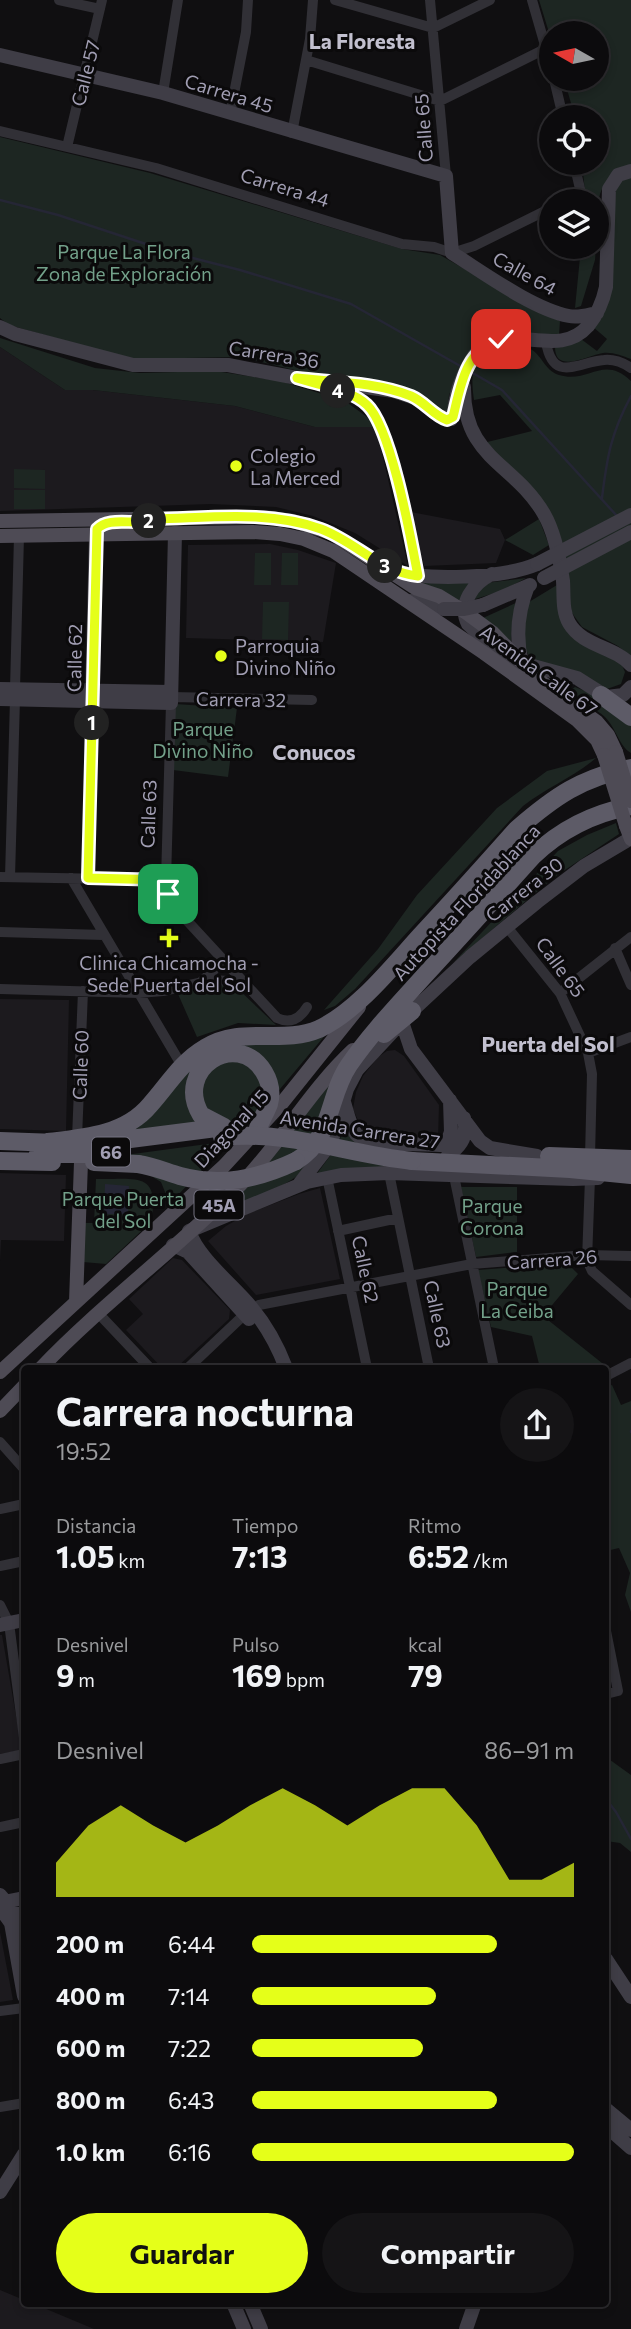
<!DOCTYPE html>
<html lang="es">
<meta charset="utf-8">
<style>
body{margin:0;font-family:Commissioner,sans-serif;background:#151416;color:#f1f3f6;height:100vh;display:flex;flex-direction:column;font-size:26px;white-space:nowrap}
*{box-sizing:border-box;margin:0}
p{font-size:23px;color:#9a9b9d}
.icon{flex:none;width:38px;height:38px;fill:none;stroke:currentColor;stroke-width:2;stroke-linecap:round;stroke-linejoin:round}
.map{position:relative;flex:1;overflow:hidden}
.details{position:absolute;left:21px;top:1365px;width:588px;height:942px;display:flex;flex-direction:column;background:#0c0b0d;border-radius:7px;box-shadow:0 4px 10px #0003,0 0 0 2px #2c2b2e}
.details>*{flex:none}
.needle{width:46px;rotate:279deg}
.fabs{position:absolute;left:539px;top:21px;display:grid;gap:14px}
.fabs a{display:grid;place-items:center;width:70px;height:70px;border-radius:50%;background:#0c0b0d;box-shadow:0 4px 10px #0003,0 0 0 2px #2c2b2e;font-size:35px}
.pin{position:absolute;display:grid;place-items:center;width:60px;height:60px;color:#fff;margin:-30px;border-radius:14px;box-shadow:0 4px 10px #0006}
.km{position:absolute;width:35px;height:35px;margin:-18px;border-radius:50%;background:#222;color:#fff;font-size:19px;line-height:35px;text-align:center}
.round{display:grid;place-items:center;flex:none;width:74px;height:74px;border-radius:37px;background:#151416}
.overview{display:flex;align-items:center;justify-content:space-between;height:119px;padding:0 35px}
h1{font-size:38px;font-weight:700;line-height:52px}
.figures{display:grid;grid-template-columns:repeat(3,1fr);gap:10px;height:119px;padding:7px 35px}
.figures div{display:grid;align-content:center}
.figures b{font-size:30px;font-weight:700}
.figures small{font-size:19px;font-weight:400}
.figures p{font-size:19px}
.chart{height:196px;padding:14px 35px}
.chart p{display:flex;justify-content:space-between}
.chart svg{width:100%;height:126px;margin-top:7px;fill:#e5ff19;opacity:.7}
.button{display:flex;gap:14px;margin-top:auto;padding:14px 35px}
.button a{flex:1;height:80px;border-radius:42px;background:#e5ff19;color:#111;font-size:28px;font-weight:700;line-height:80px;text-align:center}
.button a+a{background:#151416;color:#f1f3f6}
ul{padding:0 35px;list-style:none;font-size:23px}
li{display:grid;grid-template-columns:112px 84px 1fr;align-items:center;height:52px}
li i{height:18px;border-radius:9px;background:#e5ff19}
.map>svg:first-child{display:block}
.built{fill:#1c1a1e}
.green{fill:#1d2622}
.water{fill:#252635}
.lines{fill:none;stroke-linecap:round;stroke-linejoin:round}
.stream{stroke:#252635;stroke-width:2.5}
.street{stroke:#313036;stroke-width:10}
.secondary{stroke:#3f3d46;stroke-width:14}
.primary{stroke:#4e4b55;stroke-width:14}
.highway{stroke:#5d5b67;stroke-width:18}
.secondary-bridge{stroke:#3f3d46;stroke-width:14}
.primary-bridge{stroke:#4e4b55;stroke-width:14}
.highway-bridge{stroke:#5d5b67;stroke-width:18}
.route-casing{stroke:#fff;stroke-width:14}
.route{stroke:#e5ff19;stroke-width:9}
.poi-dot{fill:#e5ff19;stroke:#0b0a0b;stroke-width:2.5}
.labels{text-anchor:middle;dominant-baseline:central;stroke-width:6;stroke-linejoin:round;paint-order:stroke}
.shield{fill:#0b0a0b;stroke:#747281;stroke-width:2}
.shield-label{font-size:18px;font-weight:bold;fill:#a19eb3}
.street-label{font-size:19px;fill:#a19eb3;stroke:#0b0a0b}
.park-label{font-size:19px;fill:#73a18a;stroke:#0b0a0b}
.poi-label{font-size:19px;fill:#a19eb3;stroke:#0b0a0b;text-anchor:start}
.neighbourhood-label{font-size:21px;font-weight:bold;fill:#c2c0cf;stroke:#0b0a0b}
</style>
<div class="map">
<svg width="631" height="2329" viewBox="0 0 631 2329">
<rect width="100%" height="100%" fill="#100f11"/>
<path class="built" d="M0,347L65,390H93L235,406L315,427H376L408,566L355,533L313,516L276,507L211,504L0,511Z
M411,512L500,529L505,540L496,563L424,566Z
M270,544L298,550L336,563L323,642L186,638L188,545Z
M0,999L69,1000L66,1131L0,1129Z
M395,1050L404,1056L439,1105L438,1139L365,1136L353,1109L356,1092L363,1076L378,1057L387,1051Z
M0,1173L66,1175L64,1241L1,1240L0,1261Z
M320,1188L340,1279L256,1295L208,1241L226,1226L247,1214L299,1194Z
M173,1258L182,1260L230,1310L229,1319L176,1368H162L126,1330L143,1314L129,1299Z
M0,1635H2L22,1750L0,1754Z
M0,1932L13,2000L0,2002Z
M0,2290L24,2300V2303H32L94,2329H0Z"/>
<path class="green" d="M539,0H631V165C595,184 599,193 597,230V201H586L582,163H597V117H575L564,79H597V33H551V39Z
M0,137L150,173L402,249L440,255L529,306L560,321L559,335L507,332L491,335L462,364L449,395L447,415L383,383L351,377L303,372L240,357L130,359L9,325L0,318Z
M631,177V359C622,356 613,352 603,353C589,355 555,375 555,347L581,339L597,351L607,339L592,326L603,313L616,190L621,181Z
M581,247H596L595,260L581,306L575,308Z
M0,338L95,368L140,373L215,371L280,381L345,401L367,417L376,427H315L235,406L93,390H65L0,347Z
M499,346C508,346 518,344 526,347C542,352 543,370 559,375C589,384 603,354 631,381V657L618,646L582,627L572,613L558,536L483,443L532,431L500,395L474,400C470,374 472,356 499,346Z
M14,469L45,470V489L14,488Z
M14,490H45V509H14Z
M539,519L549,545L533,555L505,540Z
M255,553H271V585H254Z
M282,553H298V585H281Z
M526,578L504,590L469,601L486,583Z
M474,582L463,602L455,603L418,583Z
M557,585L560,611L621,663L625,672L621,684L607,689L534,661C517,646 525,622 529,602Z
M263,602H289L288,640L262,639Z
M518,602L512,629L511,643L483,618Z
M575,687L590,693L631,725V753C619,746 616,728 605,717C596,709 583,702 573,694L572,689Z
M175,704L237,708L228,777L173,770Z
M596,758C574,777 546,788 523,806L355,989L335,1006L324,1010L378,949L417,895L497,808L547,771Z
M616,823L619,834L553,878L453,963L558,851L587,835Z
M227,985L237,988L276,1025L238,1023L197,1037L178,994L196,987Z
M327,1033L275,1095C272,1077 272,1061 254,1052L201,1063L205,1123L114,1137L193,1064L232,1044Z
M227,1058L252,1064L265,1091L256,1113L177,1196L167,1197L161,1182L118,1156L222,1142L200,1096L207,1070Z
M335,1077C331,1095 326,1138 318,1152C300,1186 256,1196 222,1211Z
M346,1121L388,1146L385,1168L316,1175L338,1145Z
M96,1179C135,1180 161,1170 151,1222L106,1264L83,1262L85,1223H94Z
M461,1187H517V1252L476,1257Z
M567,1263L578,1274L543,1316L607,1367L540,1368L532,1336L491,1327L478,1270Z
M612,1385L621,1405L631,1401V1612L625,1595L630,1573L619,1548L606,1551V1387Z
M606,1757L631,1775V1852L620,1843L606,1841Z"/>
<path class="water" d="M105,1184L129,1186L128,1214H104Z"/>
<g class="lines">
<path class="stream" d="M0,200L58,215L173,253L240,270L351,304L462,367
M471,372L502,390L617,516
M602,498C607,457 611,433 631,396
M631,1431V1432
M606,1799L616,1812L631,1839"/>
<path class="street" d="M59,0L100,9
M335,0L433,28L490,0
M430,0L446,176
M532,0L551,66
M306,60L440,101L547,48
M554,79L563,117
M163,93L178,0
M230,114L246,32L248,0
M0,131L156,168L402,244L434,247L452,253L474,246L551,208
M292,133L310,39L313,0
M67,147L102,0
M564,201L581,193L574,163
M546,342C553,384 578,362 604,360C614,359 622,362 631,368
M324,386C339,391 357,395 369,406C391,429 411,540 418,576
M15,689L19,536
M171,697L312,700
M171,703L166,880L168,894L180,913L277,1018C290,1024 300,1019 307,1007
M0,877L166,880
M10,877L15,699
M71,878L182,1066
M88,878L92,701
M507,927L560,993L588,1053L592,1074L590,1157
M0,932L104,935
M615,948L631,985
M202,981L214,970L220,957
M0,989L139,993L163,991L212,980L244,982
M560,993L631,937
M588,1053L631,1037
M77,1138L83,991
M389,1173L429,1368
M454,1176L494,1368
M327,1177L367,1368
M590,1178L587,1260L592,1271L631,1305
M338,1231L398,1218
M98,1313L150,1368
M188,1368L245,1314L259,1305L472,1264L587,1255L631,1256
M606,1376L631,1363
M0,1442L24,1469
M0,1509L24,1504
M0,1566L24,1561
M0,1605L9,1623L24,1738
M606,1631L618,1691L606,1694
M0,1759L24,1754
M0,1827L24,1822
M0,2011L24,2008
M0,2107L24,2103"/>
<path class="secondary" d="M0,55L163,93L446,176L452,253C484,273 533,309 569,316C579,318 587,315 597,313
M0,327L15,334L133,365H228L297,378L394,391L415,398L439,416L451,419C455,413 454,406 456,399C458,385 471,355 482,347C515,324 559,359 588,326C597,315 603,301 606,287L609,189L618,175L631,171
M464,387C463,459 514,462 544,514C555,533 560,560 563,581C564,595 562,611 569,623C583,647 614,646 631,665
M391,569C424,582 504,578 537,564
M492,574C473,583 458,604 468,624L520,674
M528,586C518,611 515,636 522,663L577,678L607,697L623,695L631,687
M411,601L444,609
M483,605L530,585
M0,689L171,692
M0,699L171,703L175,533
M92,701L96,535L97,529L102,524L117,523
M402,1022L411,1049L480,1141L490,1148L537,1156
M344,1102C347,1112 350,1126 356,1134C366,1146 424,1144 440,1145L447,1143L451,1132L450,1100
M448,1155C462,1146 468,1134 464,1118
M300,1183L331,1143L347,1089L357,1070L412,1011L470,957L537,902L584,866L631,838
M173,1245L188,1252L249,1319
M286,1368C278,1347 266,1325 251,1307C233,1285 198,1258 189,1231L307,1182L341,1175L389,1173L573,1179L598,1178
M0,1625L24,1620
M0,1895L18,1916L24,1941
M0,1903L24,1898
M0,1908L11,1923L24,1996
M606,1959L631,1997
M606,2109L631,2130
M606,2126L631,2148
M0,2192L24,2154
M233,2303L244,2329
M250,2303L261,2329
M466,2329L475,2303"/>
<path class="primary" d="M0,521L263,517L293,521L331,533L415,588L439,596L465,612L492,632L539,680L597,722L608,735L616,752
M0,536L253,532L280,534L304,539L333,551L484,653L577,720L597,740L604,755
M626,826L631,839
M76,1302L81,1162
M41,1368C103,1303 177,1249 240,1185C281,1143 310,1090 353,1050
M0,1372L224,1166L282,1103L359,1007
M0,1411L24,1386"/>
<path class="highway" d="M601,695L631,717
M384,1034L412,1011
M224,1127L201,1115C173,1069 237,1028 264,1072C270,1082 272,1093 269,1104C266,1112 261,1120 258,1128
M0,1141L57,1143
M48,1142C84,1138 125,1135 150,1105C168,1085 181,1062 205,1048C242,1025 282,1045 319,1029C357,1011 392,967 420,936C453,901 485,865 517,829C554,797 582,777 631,768
M99,1143L224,1127
M38,1154H85L115,1151
M549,1156L631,1159
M0,1161L52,1162
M296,1161C333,1139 327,1097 349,1065C371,1033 399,1004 425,975C461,936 497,896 533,856C560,830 594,813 631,806
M412,1161L570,1169L631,1175
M94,1162L138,1164"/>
<path class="secondary-bridge" d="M537,564L631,515
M544,578L631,532
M444,609H464L483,605"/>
<path class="primary-bridge" d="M616,752L631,801
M604,755L626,826"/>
<path class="highway-bridge" d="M222,1137C290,1130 345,1154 412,1161
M138,1164C153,1166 166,1172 180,1176C221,1187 258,1179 296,1161"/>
</g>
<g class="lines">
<g class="route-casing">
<path id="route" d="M168,894L166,880L88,878L97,529C110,515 138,527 155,519C209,518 269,510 321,529C356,542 380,572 418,576C411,539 391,427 367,405C350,389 318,385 297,378C334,382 376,382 411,396C425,402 433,415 447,420L453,417C461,384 465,350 501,339"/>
</g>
<use href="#route" class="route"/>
</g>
<g class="poi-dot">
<circle cx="236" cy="466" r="7"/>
<circle cx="221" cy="656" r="7"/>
<path d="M165.5 927.5h7v7h7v7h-7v7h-7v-7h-7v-7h7z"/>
</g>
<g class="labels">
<g class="shield">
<rect x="92" y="1137.5" width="38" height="29" rx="5"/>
<rect x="194.5" y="1190.5" width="49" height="29" rx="5"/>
</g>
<g class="shield-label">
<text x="111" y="1152">66</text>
<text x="219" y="1205">45A</text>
</g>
<g class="street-label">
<text transform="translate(85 73) rotate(-76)">Calle 57</text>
<text transform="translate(229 93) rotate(17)">Carrera 45</text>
<text transform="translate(423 128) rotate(-94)">Calle 65</text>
<text transform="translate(285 187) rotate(17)">Carrera 44</text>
<text transform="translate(525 273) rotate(29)">Calle 64</text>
<text transform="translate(274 354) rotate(9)">Carrera 36</text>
<text transform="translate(74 658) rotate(-89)">Calle 62</text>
<text transform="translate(539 670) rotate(36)">Avenida Calle 67</text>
<text transform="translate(241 699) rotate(1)">Carrera 32</text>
<text transform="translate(148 814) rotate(-88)">Calle 63</text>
<text transform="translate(524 889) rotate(-38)">Carrera 30</text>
<text transform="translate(466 902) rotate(-47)">Autopista Floridablanca</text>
<text transform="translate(561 967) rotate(54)">Calle 65</text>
<text transform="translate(80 1065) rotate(-88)">Calle 60</text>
<text transform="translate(231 1128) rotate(-47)">Diagonal 15</text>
<text transform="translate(360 1129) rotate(9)">Avenida Carrera 27</text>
<text transform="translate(552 1259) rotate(-4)">Carrera 26</text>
<text transform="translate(366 1269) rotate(78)">Calle 62</text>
<text transform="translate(438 1314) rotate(78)">Calle 63</text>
</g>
<g class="park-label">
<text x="124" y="251">Parque La Flora<tspan x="124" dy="22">Zona de Exploración</tspan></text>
<text x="203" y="728">Parque<tspan x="203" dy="22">Divino Niño</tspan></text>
<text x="123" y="1198">Parque Puerta<tspan x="123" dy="22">del Sol</tspan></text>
<text x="492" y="1205">Parque<tspan x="492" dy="22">Corona</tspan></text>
<text x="517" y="1288">Parque<tspan x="517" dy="22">La Ceiba</tspan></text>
</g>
<g class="poi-label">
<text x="250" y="455">Colegio<tspan x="250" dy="22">La Merced</tspan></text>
<text x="235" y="645">Parroquia<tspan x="235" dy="22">Divino Niño</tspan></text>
<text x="169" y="962" text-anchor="middle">Clinica Chicamocha -<tspan x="169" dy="22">Sede Puerta del Sol</tspan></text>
</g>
<g class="neighbourhood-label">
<text x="362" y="40">La Floresta</text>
<text x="314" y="751">Conucos</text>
<text x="548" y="1043">Puerta del Sol</text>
</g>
</g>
</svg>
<div class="fabs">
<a><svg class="needle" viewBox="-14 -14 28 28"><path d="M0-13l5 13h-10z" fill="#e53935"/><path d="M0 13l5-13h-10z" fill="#9a9b9d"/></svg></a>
<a><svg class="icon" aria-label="locate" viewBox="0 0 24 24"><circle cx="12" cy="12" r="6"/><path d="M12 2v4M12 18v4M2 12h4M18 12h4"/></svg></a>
<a><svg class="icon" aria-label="layers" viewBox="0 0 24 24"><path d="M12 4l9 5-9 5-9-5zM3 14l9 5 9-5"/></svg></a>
</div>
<div class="pin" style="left:168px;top:894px;background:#1e9e55"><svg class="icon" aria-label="arrive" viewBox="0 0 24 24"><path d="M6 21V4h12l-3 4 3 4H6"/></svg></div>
<div class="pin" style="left:501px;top:339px;background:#d93025"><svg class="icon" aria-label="check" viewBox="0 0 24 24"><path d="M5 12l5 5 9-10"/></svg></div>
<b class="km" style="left:92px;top:723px">1</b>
<b class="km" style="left:149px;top:521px">2</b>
<b class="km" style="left:385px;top:566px">3</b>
<b class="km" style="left:338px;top:391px">4</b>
<section class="details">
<div class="overview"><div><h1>Carrera nocturna</h1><p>19:52</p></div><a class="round"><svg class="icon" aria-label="share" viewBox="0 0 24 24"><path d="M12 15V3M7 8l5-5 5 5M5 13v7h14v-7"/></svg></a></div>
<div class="figures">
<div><p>Distancia</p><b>1.05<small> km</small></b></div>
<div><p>Tiempo</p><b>7:13</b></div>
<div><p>Ritmo</p><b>6:52<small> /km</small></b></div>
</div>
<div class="figures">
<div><p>Desnivel</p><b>9<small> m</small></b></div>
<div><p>Pulso</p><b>169<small> bpm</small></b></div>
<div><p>kcal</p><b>79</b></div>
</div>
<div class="chart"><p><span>Desnivel</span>86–91 m</p>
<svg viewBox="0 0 160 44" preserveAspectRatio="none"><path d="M0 44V32L10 19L20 12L30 19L40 25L50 19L60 12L70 6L80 12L90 19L100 12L110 6L120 6L130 19L140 38L150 38L160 32V44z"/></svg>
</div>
<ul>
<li><b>200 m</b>6:44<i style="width:76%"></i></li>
<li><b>400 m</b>7:14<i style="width:57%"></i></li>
<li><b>600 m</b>7:22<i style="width:53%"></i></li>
<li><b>800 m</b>6:43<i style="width:76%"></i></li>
<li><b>1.0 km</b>6:16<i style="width:100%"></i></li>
</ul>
<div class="button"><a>Guardar</a><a>Compartir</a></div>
</section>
</div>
